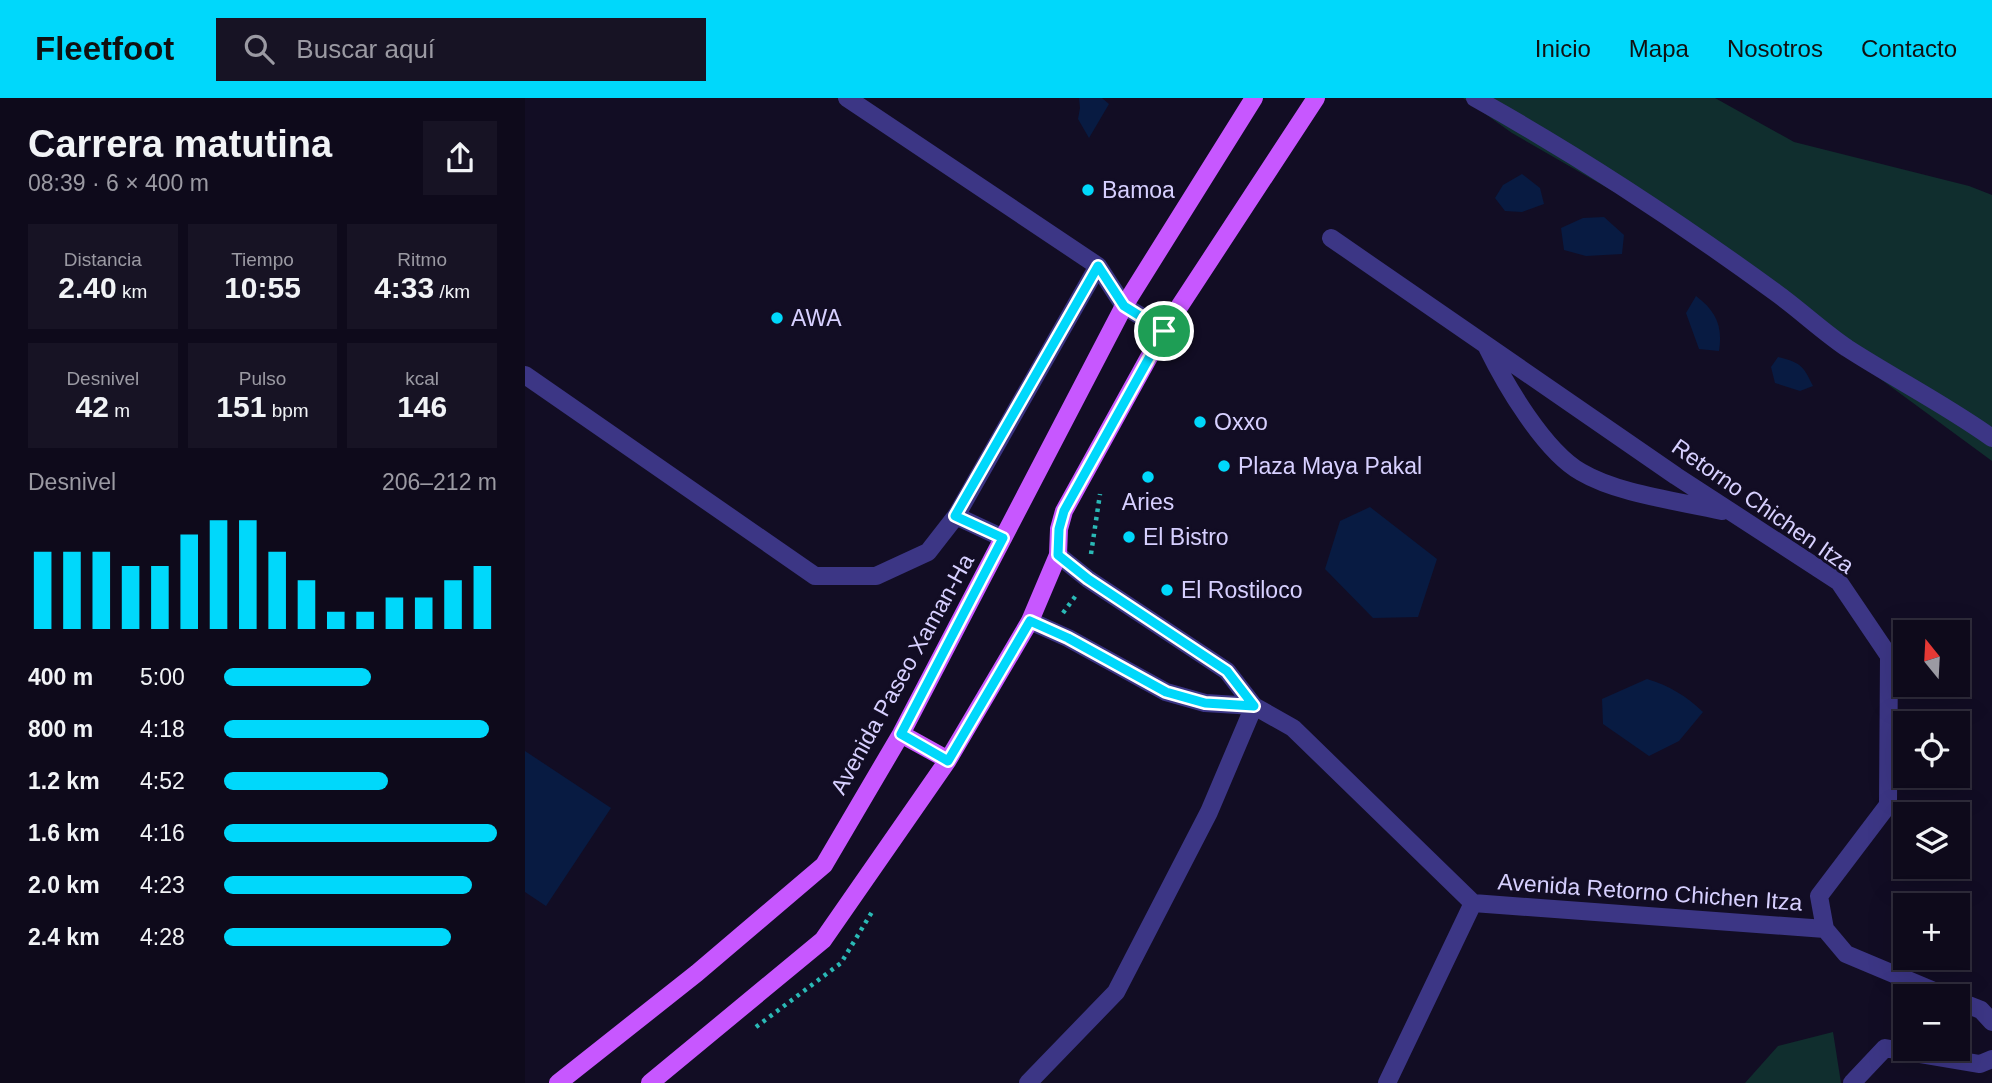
<!DOCTYPE html>
<html lang="es">
<meta charset="utf-8">
<style>
body{margin:0;font-family:Arial,sans-serif;background:#171324;color:#f1f3f6;height:100vh;display:flex;flex-direction:column;font-size:26px;white-space:nowrap}
*{box-sizing:border-box;margin:0}
p{font-size:23px;color:#9b9aa3}
.icon{flex:none;width:38px;height:38px;fill:none;stroke:currentColor;stroke-width:2;stroke-linecap:round;stroke-linejoin:round}
.map{position:relative;flex:1;overflow:hidden}
.drawer{display:flex;flex-direction:column;background:#0e0a1b;width:525px}
.drawer>*{flex:none}
.needle{width:46px;rotate:342deg}
.controls{position:absolute;left:1368px;top:522px;display:grid;gap:14px}
.controls a{display:grid;place-items:center;width:77px;height:77px;border-radius:0px;background:#0e0a1b;box-shadow:0 7px 28px #0002,0 0 0 2px #2e2b3a;font-size:35px}
.pin{position:absolute;display:grid;place-items:center;width:60px;height:60px;color:#fff;margin:-30px;border:4px solid #fff;border-radius:50%;box-shadow:0 2px 7px #0007}
.round{display:grid;place-items:center;flex:none;width:74px;height:74px;border-radius:0px;background:#171324}
.headline{display:flex;align-items:center;justify-content:space-between;height:119px;padding:0 28px}
h1{font-size:38px;font-weight:700;line-height:52px}
.figures{display:grid;grid-template-columns:repeat(3,1fr);gap:10px;height:119px;padding:7px 28px}
.figures div{display:grid;align-content:center;border-radius:0px;background:#171324;text-align:center}
.figures b{font-size:30px;font-weight:700}
.figures small{font-size:19px;font-weight:400}
.figures p{font-size:19px}
.chart{height:196px;padding:14px 28px}
.chart p{display:flex;justify-content:space-between}
.chart svg{width:100%;height:126px;margin-top:7px;stroke:#00d8fb;stroke-width:6}
ul{padding:0 28px;list-style:none;font-size:23px}
li{display:grid;grid-template-columns:112px 84px 1fr;align-items:center;height:52px}
li i{height:18px;border-radius:9px;background:#00d8fb}
header{display:flex;align-items:center;gap:42px;box-sizing:border-box;height:98px;padding:0 35px;background:#00d8fb;color:#111}
header strong{font-size:33px}
nav{display:flex;gap:38px;margin-inline-start:auto;font-size:24px}
.search{width:490px;height:63px;background:#171324;display:flex;align-items:center;gap:18px;box-sizing:border-box;padding:0 24px;border-radius:0px;color:#9b9aa3;font-size:26px}
main{display:flex;flex:1;min-height:0}
.map>svg:first-child{display:block}
.green{fill:#102e2e}
.water{fill:#081b42}
.lines{fill:none;stroke-linecap:round;stroke-linejoin:round}
.path{stroke:#2ab9b6;stroke-width:4.5;stroke-dasharray:3.5 5;stroke-linecap:butt}
.minor{stroke:#3c3685;stroke-width:18}
.major{stroke:#c757ff;stroke-width:18}
.route-casing{stroke:#fff;stroke-width:14}
.route{stroke:#00d8fb;stroke-width:9}
.poi-dot{fill:#00d8fb;stroke:#120d24;stroke-width:2.5}
.labels{text-anchor:middle;dominant-baseline:central;stroke-width:6;stroke-linejoin:round;paint-order:stroke}
.poi-label{font-size:23px;fill:#d7d0ff;stroke:#120d24;text-anchor:start}
.street-label{font-size:23px;fill:#d7d0ff;stroke:#120d24}
</style>
<header>
<strong>Fleetfoot</strong>
<div class="search"><svg class="icon" aria-label="search" viewBox="0 0 24 24"><circle cx="10" cy="10" r="6"/><path d="M15 15l6 6"/></svg>Buscar aquí</div>
<nav><a>Inicio</a><a>Mapa</a><a>Nosotros</a><a>Contacto</a></nav>
</header>
<main>
<section class="drawer">
<div class="headline"><div><h1>Carrera matutina</h1><p>08:39 · 6 × 400 m</p></div><a class="round"><svg class="icon" aria-label="share" viewBox="0 0 24 24"><path d="M12 15V3M7 8l5-5 5 5M5 13v7h14v-7"/></svg></a></div>
<div class="figures">
<div><p>Distancia</p><b>2.40<small> km</small></b></div>
<div><p>Tiempo</p><b>10:55</b></div>
<div><p>Ritmo</p><b>4:33<small> /km</small></b></div>
</div>
<div class="figures">
<div><p>Desnivel</p><b>42<small> m</small></b></div>
<div><p>Pulso</p><b>151<small> bpm</small></b></div>
<div><p>kcal</p><b>146</b></div>
</div>
<div class="chart"><p><span>Desnivel</span>206–212 m</p>
<svg viewBox="0 0 160 44" preserveAspectRatio="none"><path d="M5 44V17M15 44V17M25 44V17M35 44V22M45 44V22M55 44V11M65 44V6M75 44V6M85 44V17M95 44V27M105 44V38M115 44V38M125 44V33M135 44V33M145 44V27M155 44V22"/></svg>
</div>
<ul>
<li><b>400 m</b>5:00<i style="width:54%"></i></li>
<li><b>800 m</b>4:18<i style="width:97%"></i></li>
<li><b>1.2 km</b>4:52<i style="width:60%"></i></li>
<li><b>1.6 km</b>4:16<i style="width:100%"></i></li>
<li><b>2.0 km</b>4:23<i style="width:91%"></i></li>
<li><b>2.4 km</b>4:28<i style="width:83%"></i></li>
</ul>
</section>
<div class="map">
<svg width="1467" height="985" viewBox="0 0 1467 985">
<rect width="100%" height="100%" fill="#120d24"/>
<path class="green" d="M938,0H1190L1269,44L1444,88L1467,97V363L1229,188L1112,107L987,35Z
M1308,934L1316,985H1220L1253,948Z"/>
<path class="water" d="M554,0H577L584,6L564,40L553,21L555,10Z
M997,76L1015,90L1019,106L997,114L980,113L970,100L978,87Z
M1079,119L1099,137L1097,156L1061,158L1039,152L1036,130L1058,120Z
M1171,198C1191,213 1198,228 1194,253L1174,251L1161,215Z
M1253,259C1276,265 1278,267 1288,288L1275,293L1250,285L1246,269Z
M845,409L912,461L893,519L848,520L800,471L815,423Z
M1122,581C1145,588 1161,598 1178,614L1154,643L1124,658L1078,626L1077,601Z
M0,653L86,710L21,808L0,794Z"/>
<g class="lines">
<path class="path" d="M566,456L575,396
M538,515L552,496
M231,929L316,865L347,814"/>
<path class="minor" d="M322,0L573,168L599,208L639,232
M950,0C1054,58 1154,124 1250,194C1275,212 1297,233 1322,250C1370,281 1421,307 1467,340
M806,140L1151,378L1314,484L1364,558L1363,707L1294,798L1300,831L1321,856L1421,898
M962,249C980,286 1019,353 1056,374C1093,396 1154,403 1197,413
M0,277L290,478H351L403,454L431,418L573,168
M431,418L478,440
M533,457L563,481L702,573L729,608L768,630L948,805L1300,831
M505,523L543,540L641,594L680,605L729,608
M1433,903L1456,912L1467,924
M503,985L591,894L684,714L729,608
M862,985L948,805
M1327,985L1360,950L1455,966L1467,961"/>
<path class="major" d="M376,636L423,662
M33,985L172,875L299,767L376,636L599,208L729,0
M125,985L298,842L423,662L505,523L533,457L534,431L539,413L639,232L791,0"/>
</g>
<g class="lines">
<g class="route-casing">
<path id="route" d="M573,168L599,208L639,233L539,413L534,431L533,457L563,481L702,573L729,608L680,605L641,594L543,540L505,523L423,663L376,636L478,440L430,418Z"/>
</g>
<use href="#route" class="route"/>
</g>
<g class="poi-dot">
<circle cx="563" cy="92" r="7"/>
<circle cx="252" cy="220" r="7"/>
<circle cx="675" cy="324" r="7"/>
<circle cx="699" cy="368" r="7"/>
<circle cx="623" cy="379" r="7"/>
<circle cx="604" cy="439" r="7"/>
<circle cx="642" cy="492" r="7"/>
</g>
<g class="labels">
<g class="poi-label">
<text x="577" y="92">Bamoa</text>
<text x="266" y="220">AWA</text>
<text x="689" y="324">Oxxo</text>
<text x="713" y="368">Plaza Maya Pakal</text>
<text x="623" y="404" text-anchor="middle">Aries</text>
<text x="618" y="439">El Bistro</text>
<text x="656" y="492">El Rostiloco</text>
</g>
<g class="street-label">
<text transform="translate(1238 408) rotate(35)">Retorno Chichen Itza</text>
<text transform="translate(377 576) rotate(-61)">Avenida Paseo Xaman-Ha</text>
<text transform="translate(1125 794) rotate(4)">Avenida Retorno Chichen Itza</text>
</g>
</g>
</svg>
<div class="controls">
<a><svg class="needle" viewBox="-14 -14 28 28"><path d="M0-13l5 13h-10z" fill="#e53935"/><path d="M0 13l5-13h-10z" fill="#9b9aa3"/></svg></a>
<a><svg class="icon" aria-label="locate" viewBox="0 0 24 24"><circle cx="12" cy="12" r="6"/><path d="M12 2v4M12 18v4M2 12h4M18 12h4"/></svg></a>
<a><svg class="icon" aria-label="layers" viewBox="0 0 24 24"><path d="M12 4l9 5-9 5-9-5zM3 14l9 5 9-5"/></svg></a>
<a>+</a>
<a>−</a>
</div>
<div class="pin" style="left:639px;top:233px;background:#1e9e55"><svg class="icon" aria-label="arrive" viewBox="0 0 24 24"><path d="M6 21V4h12l-3 4 3 4H6"/></svg></div>
</div>
</main>
